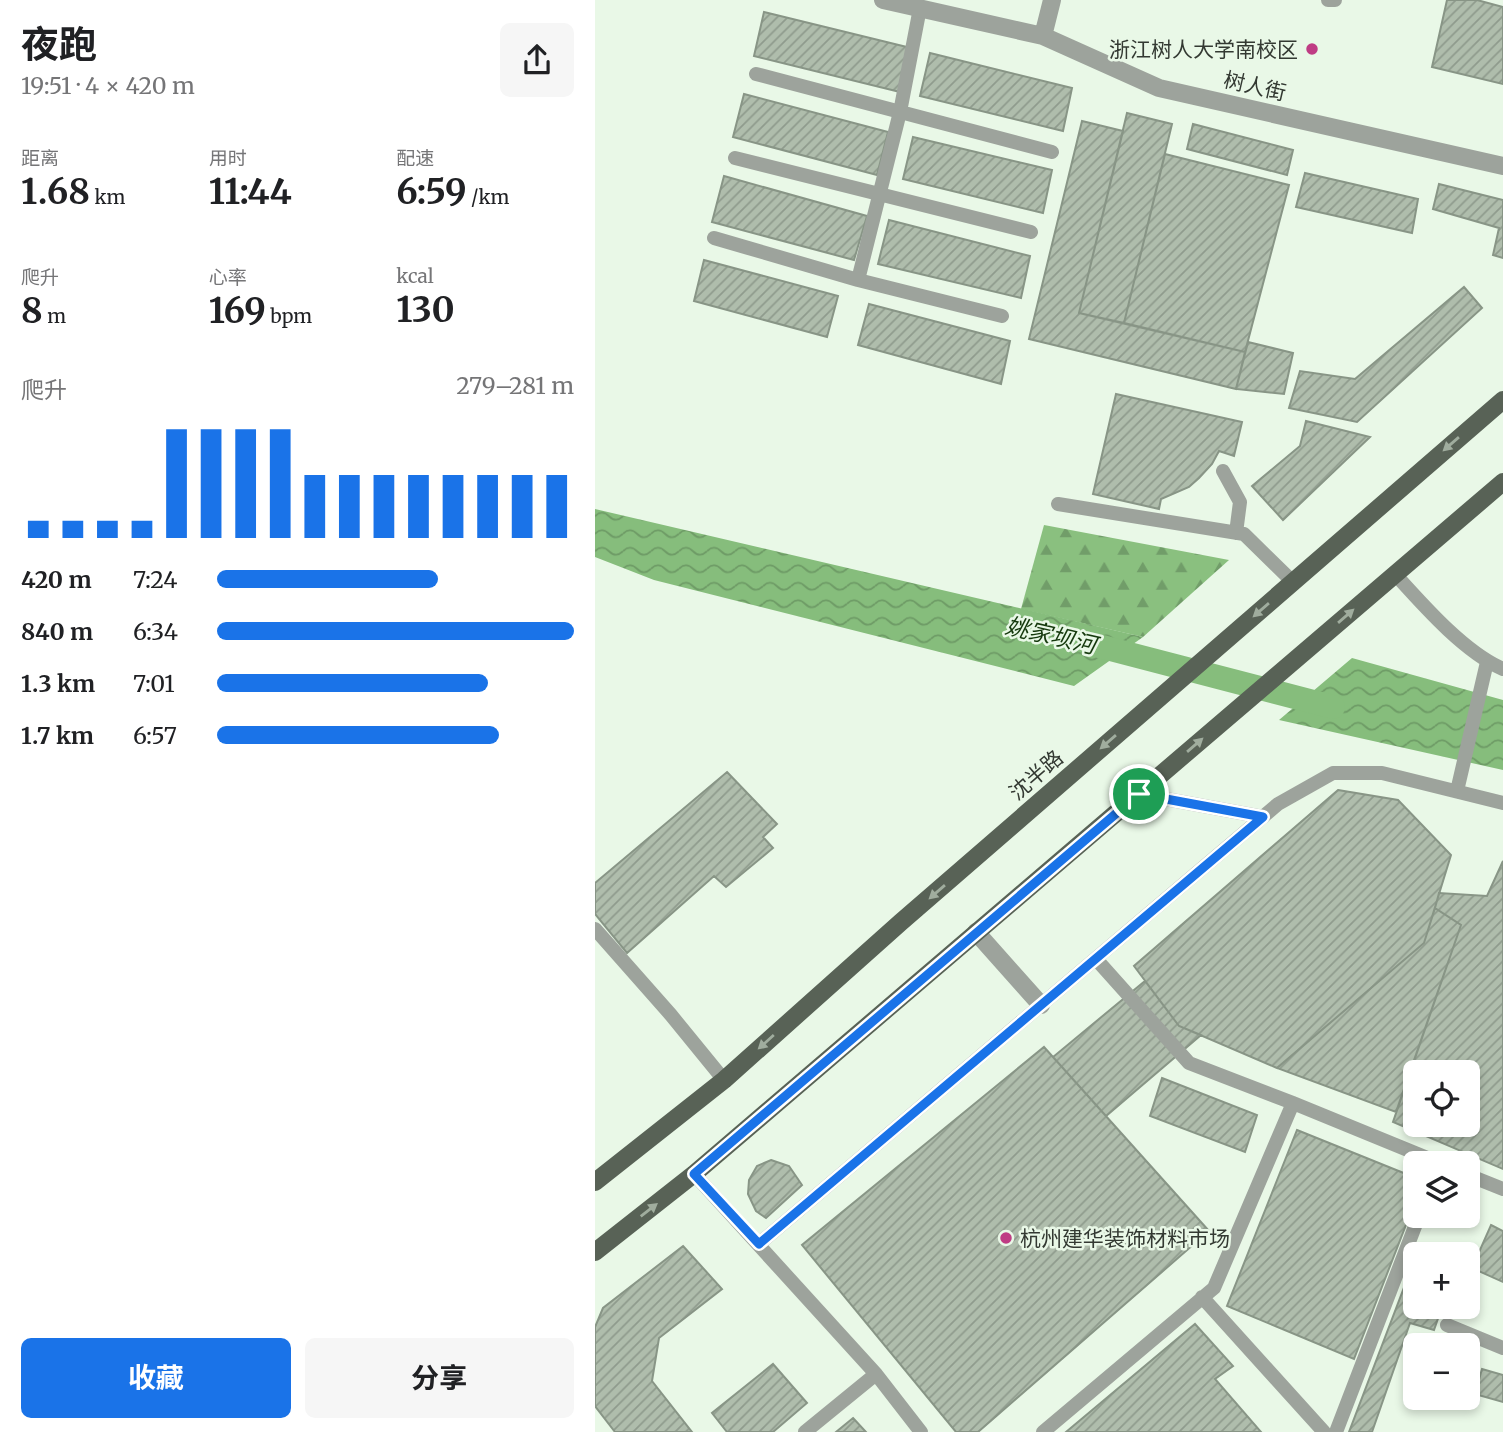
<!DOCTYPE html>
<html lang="zh">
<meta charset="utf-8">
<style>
body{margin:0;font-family:Merriweather,"Noto Sans SC",serif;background:#f6f6f6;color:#202124;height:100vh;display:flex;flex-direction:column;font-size:26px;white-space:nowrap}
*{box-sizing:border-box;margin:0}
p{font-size:23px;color:#757577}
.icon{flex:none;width:38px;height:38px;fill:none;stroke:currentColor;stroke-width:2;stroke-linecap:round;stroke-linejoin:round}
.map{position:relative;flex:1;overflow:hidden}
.sheet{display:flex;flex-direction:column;background:#fff;width:595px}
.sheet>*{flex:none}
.fabs{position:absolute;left:808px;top:1060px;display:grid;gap:14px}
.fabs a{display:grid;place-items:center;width:77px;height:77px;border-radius:10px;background:#fff;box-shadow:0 4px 10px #0003;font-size:35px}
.pin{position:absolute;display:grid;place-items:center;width:60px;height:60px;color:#fff;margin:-30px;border:4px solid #fff;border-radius:50%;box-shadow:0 2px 7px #0007}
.round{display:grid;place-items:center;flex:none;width:74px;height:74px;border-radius:10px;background:#f6f6f6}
.headline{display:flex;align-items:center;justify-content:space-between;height:119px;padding:0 21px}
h1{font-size:38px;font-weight:700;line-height:52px}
.stats{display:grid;grid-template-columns:repeat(3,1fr);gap:10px;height:119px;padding:7px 21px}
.stats div{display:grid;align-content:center}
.stats b{font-size:35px;font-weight:700}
.stats small{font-size:19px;font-weight:400}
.stats p{font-size:19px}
.chart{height:196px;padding:14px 21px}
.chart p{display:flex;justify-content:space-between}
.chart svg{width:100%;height:126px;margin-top:7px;stroke:#1a73e8;stroke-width:6}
.cta{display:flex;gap:14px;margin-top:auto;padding:14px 21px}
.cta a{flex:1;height:80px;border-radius:10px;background:#1a73e8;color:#fff;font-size:28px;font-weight:700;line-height:80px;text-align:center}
.cta a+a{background:#f6f6f6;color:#202124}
ul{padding:0 21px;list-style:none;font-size:23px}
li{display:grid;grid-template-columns:112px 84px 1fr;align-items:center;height:52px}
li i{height:18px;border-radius:9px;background:#1a73e8}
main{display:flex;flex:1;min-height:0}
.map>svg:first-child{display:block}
.forest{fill:url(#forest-firs)}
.water{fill:url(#water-waves)}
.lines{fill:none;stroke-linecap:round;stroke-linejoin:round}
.canal{stroke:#86bd7c;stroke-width:24}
.building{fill:url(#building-hatch);stroke:#889586;stroke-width:2;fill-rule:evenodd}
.service{stroke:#9da39c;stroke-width:14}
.minor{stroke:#9da39c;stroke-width:18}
.primary{stroke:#586256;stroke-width:18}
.oneway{fill:#a0ad9e}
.route-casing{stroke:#fff;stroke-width:14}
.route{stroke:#1a73e8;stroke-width:9}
.poi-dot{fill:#bf3c84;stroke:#e9f8e7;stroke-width:2.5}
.labels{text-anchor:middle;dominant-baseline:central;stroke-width:5;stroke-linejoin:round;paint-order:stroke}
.poi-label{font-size:21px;fill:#333932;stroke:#e9f8e7;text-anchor:end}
.street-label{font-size:21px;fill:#333932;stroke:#e9f8e7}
.water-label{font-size:23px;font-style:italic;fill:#15390d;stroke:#e9f8e7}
</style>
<main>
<section class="sheet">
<div class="headline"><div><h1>夜跑</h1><p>19:51 · 4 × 420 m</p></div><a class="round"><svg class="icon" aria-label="share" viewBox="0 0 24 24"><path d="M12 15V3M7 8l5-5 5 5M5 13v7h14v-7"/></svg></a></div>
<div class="stats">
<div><p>距离</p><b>1.68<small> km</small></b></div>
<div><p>用时</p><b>11:44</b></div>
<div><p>配速</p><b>6:59<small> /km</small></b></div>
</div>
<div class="stats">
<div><p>爬升</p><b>8<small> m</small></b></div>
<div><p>心率</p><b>169<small> bpm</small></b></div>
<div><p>kcal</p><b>130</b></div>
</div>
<div class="chart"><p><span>爬升</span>279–281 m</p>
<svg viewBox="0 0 160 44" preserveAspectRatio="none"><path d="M5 44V38M15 44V38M25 44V38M35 44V38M45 44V6M55 44V6M65 44V6M75 44V6M85 44V22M95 44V22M105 44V22M115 44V22M125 44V22M135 44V22M145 44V22M155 44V22"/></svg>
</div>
<ul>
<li><b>420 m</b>7:24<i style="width:62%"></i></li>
<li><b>840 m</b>6:34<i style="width:100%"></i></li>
<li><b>1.3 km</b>7:01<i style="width:76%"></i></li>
<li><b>1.7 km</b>6:57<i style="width:79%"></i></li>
</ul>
<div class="cta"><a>收藏</a><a>分享</a></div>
</section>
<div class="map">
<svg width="908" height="1432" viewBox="0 0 908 1432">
<defs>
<pattern id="forest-firs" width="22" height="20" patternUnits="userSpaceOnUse" patternTransform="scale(1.75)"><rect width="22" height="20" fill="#8ac07f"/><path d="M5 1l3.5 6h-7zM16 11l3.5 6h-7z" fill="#719d69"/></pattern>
<pattern id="water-waves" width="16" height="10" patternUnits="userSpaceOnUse" patternTransform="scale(1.75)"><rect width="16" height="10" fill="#86bd7c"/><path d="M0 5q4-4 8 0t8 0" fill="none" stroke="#6e9b66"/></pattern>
<pattern id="building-hatch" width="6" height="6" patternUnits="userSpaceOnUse" patternTransform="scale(1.75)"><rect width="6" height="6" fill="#afbdac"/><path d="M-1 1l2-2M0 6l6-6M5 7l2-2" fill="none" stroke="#8f9b8d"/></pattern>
</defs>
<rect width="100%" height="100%" fill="#e9f8e7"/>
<path class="forest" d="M449,525L634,560L548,637L426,609Z"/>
<path class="water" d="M0,509L548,637L479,686L59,580L0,557Z
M757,658L908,700V770L684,720Z"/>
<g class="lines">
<path class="canal" d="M496,644L738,707"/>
</g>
<path class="building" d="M852,0H882L908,7V84L837,67Z
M169,12L316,48L305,92L159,56Z
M335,53L477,88L468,131L325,96Z
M149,94L293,132L282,175L138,137Z
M532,113L577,124L529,323L484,313Z
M487,121L528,131L484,313L650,352L641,389L434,339Z
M598,124L698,150L692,175L592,149Z
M318,137L457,170L448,213L308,179Z
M570,154L694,185L650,352L529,323Z
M710,173L823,199L817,233L701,207Z
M129,176L272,216L259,260L117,222Z
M844,184L908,200V258L898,255L904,228L838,209Z
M294,220L435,256L426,298L283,264Z
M109,260L243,296L232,337L99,301Z
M869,287L887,308L762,422L694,408L705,371L760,379Z
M274,304L415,341L406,384L263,345Z
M653,342L698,353L689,394L641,389Z
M521,394L647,422L639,456L624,451L617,464L604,478L594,487L566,499L564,509L498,494Z
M711,421L775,437L688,520L657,486L705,446Z
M132,772L182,824L168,837L178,848L131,887L119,876L32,953L0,914V883Z
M743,790L803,800L856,855L829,943L682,1068L584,1026L539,966Z
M908,861V1169L798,1122L866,925L840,908L844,893L892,896ZM821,1073H873V1125H821Z
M840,908L866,925L801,1112L682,1068L829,943Z
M550,981L584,1026L606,1035L511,1116L458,1057Z
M449,1047L614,1231L383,1432H361L207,1245Z
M567,1078L662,1115L650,1152L555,1116Z
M702,1130L821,1178V1199L759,1359L632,1306Z
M176,1160L194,1166L207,1185L171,1218L161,1211L153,1194L154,1180L162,1166Z
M873,1198L882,1201L877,1216L873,1215Z
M896,1225L908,1231V1282L877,1268Z
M88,1246L127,1289L64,1338L57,1381L97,1432H20L0,1406V1327L8,1308Z
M821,1256V1307H847L839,1330L815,1323L777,1432H754Z
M600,1324L638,1366L620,1379L666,1432H471Z
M822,1342L834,1346H821V1372L813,1369Z
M178,1364L212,1403L178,1432H132L117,1413Z
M887,1369L908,1375V1402L880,1394Z
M258,1418L271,1432H241Z"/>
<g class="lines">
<path class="service" d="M733,0H740
M161,74L457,152
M140,158L436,232
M119,238L263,280L407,316
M263,280L305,112L325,8
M628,471L645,502L641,533
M463,504L649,534L698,582
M800,574C828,605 869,652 908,669
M862,791L892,662
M544,794L668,817
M0,929L76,1015L129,1080
M501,959L594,1063L698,1103L847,1164
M99,1174L281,1374L326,1432
M873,1175L908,1189
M164,1244L683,804L738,773H787L908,803
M607,1297L729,1432
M852,1325L908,1348
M210,1432L281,1374
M448,1432L619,1288L698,1103
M741,1432L824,1216"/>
<path class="minor" d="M288,0L448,36L564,88L908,166
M448,36L457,0
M381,932L446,1005"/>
<path class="primary" d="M0,1182L129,1080L306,922L908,400
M0,1252L99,1174L908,482"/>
</g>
<defs><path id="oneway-solid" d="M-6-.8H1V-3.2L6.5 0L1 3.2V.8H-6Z" transform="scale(1.75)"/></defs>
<g class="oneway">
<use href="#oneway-solid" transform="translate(856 444) rotate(139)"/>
<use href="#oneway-solid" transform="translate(666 610) rotate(139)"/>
<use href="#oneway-solid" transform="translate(751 616) rotate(-41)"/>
<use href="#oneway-solid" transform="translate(513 742) rotate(139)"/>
<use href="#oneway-solid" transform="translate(600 745) rotate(-41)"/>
<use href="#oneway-solid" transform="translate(342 892) rotate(139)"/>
<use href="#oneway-solid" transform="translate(171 1042) rotate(138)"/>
<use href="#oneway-solid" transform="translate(54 1210) rotate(-38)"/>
</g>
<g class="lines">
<g class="route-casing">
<path id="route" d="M544,794L668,817L164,1244L99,1174Z"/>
</g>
<use href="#route" class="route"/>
</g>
<g class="poi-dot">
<circle cx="717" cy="49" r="7"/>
<circle cx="411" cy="1238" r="7"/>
</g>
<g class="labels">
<g class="poi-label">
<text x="703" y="49">浙江树人大学南校区</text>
<text x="425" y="1238" text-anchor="start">杭州建华装饰材料市场</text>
</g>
<g class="street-label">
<text transform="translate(660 86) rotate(13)">树人街</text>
<text transform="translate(441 775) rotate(-41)">沈半路</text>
</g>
<g class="water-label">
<text transform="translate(456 635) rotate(13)">姚家坝河</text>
</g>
</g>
</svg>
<div class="fabs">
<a><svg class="icon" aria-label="locate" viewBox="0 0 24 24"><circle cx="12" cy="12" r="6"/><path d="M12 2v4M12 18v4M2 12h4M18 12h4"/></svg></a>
<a><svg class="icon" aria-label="layers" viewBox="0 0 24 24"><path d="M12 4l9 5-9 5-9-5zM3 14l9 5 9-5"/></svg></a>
<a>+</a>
<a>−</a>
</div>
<div class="pin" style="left:544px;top:794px;background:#1e9e55"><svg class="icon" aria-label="arrive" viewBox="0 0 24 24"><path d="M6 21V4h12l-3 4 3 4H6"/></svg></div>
</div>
</main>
